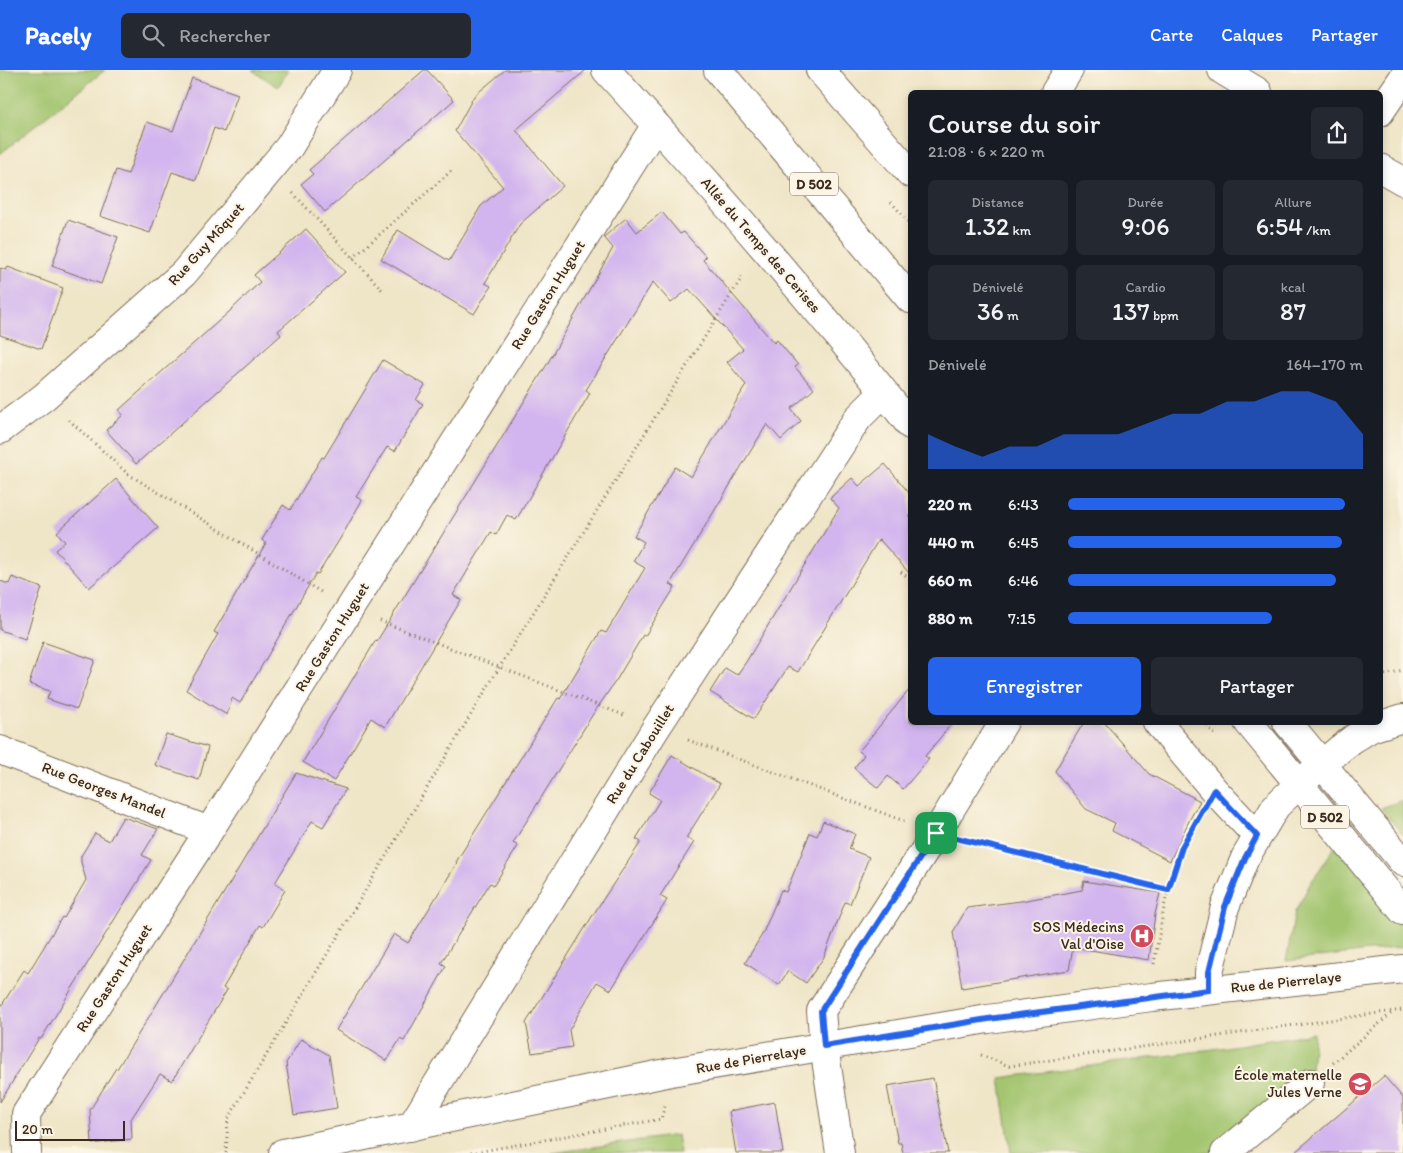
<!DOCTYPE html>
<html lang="fr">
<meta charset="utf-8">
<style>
body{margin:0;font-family:Itim,sans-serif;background:#242831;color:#f1f3f6;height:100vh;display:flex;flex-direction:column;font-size:19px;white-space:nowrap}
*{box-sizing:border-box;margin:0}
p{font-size:16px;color:#9ea1a6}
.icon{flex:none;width:28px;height:28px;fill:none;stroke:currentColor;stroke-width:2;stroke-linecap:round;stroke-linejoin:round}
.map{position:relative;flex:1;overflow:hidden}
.details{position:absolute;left:908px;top:20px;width:475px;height:635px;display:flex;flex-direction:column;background:#171b24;border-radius:8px;box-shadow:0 2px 8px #0003}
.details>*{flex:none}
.scale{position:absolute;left:15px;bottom:12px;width:110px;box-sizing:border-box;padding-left:5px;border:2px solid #3b2a1e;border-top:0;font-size:14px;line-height:18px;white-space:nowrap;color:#3b2a1e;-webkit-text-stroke:4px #fcf5e5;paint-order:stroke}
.pin{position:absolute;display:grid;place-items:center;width:42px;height:42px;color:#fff;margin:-21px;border-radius:10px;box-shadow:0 2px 8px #0006}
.round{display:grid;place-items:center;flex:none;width:52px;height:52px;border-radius:8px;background:#242831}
.head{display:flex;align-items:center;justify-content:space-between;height:85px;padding:0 20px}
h1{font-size:28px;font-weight:600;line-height:38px}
.stats{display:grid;grid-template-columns:repeat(3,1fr);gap:8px;height:85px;padding:5px 20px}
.stats div{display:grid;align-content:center;border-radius:8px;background:#242831;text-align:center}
.stats b{font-size:25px;font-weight:600}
.stats small{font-size:14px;font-weight:400}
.stats p{font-size:14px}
.chart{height:140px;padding:10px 20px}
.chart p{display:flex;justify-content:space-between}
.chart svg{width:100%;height:90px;margin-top:5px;fill:#2563eb;opacity:.7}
.primary-button{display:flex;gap:10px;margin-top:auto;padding:10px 20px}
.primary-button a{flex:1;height:58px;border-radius:8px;background:#2563eb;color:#fff;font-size:20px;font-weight:600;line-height:58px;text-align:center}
.primary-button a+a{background:#242831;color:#f1f3f6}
ul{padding:0 20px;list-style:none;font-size:16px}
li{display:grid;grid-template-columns:80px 60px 1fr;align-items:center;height:38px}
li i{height:12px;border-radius:6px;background:#2563eb}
header{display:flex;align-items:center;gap:30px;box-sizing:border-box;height:70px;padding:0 25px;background:#2563eb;color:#fff}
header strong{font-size:24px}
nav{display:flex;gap:28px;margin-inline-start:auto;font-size:18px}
.search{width:350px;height:45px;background:#242831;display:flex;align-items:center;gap:12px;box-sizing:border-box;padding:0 18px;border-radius:8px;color:#9ea1a6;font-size:19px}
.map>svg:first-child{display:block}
.green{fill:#a3c56f;stroke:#6f7846}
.building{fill:#d2b5ee}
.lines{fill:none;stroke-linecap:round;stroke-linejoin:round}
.minor-casing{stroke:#7a6b59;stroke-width:30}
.major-casing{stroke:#7a6b59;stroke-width:30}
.path{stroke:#7a6b59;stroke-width:3;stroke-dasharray:1 4;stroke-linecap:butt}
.minor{stroke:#fff;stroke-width:28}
.major{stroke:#fff;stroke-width:28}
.route-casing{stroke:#fff;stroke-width:10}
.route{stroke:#2563eb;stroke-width:6}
.labels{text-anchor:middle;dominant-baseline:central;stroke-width:4;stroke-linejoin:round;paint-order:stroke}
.shield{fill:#fcf5e5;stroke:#75675a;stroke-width:1}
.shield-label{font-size:14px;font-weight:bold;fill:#3b2a1e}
.street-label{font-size:15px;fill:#3b2a1e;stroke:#fcf5e5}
.poi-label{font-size:15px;fill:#3b2a1e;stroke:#fcf5e5;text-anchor:end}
</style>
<header>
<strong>Pacely</strong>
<div class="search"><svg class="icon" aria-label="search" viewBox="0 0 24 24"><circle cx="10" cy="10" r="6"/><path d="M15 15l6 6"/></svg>Rechercher</div>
<nav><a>Carte</a><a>Calques</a><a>Partager</a></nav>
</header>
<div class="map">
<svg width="1403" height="1083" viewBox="0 0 1403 1083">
<rect width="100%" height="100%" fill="#fcf5e5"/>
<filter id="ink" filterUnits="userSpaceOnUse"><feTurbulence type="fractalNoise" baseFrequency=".02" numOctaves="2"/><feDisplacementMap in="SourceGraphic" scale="10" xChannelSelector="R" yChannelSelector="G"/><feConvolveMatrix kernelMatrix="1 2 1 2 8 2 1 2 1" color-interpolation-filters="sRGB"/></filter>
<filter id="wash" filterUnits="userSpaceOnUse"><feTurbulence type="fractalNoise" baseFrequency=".0096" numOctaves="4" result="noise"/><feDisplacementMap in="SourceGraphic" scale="20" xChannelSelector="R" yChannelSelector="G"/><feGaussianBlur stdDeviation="1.12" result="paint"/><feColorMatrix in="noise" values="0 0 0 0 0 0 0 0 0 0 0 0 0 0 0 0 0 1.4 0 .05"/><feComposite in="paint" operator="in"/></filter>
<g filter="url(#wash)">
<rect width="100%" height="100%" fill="#efe5c7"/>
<path class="green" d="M0,0H105L0,84Z
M252,0H289L278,17Z
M1403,730V765L1381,738Z
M1336,775L1403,852V877L1286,891L1295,842L1310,814Z
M1314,963L1310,1013L1225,1083H1011L1000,1008L1194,982Z
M677,1065L680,1083H552Z"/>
<g id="blocks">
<path class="building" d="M424,0H427L454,30L325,142L301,114L313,104L309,100Z
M505,0H586L516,60L563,116L520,154L485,213L491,216L474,244L381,189L398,160L449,191L481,136L503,117L455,61L474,26Z
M192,8L238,24L224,62L214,58L196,110L172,102L150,163L100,146L116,100L128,104L147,52L173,61Z
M662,142L680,164L684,162L706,187L703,190L774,273L777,270L798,295L795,297L814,319L791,339L801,351L781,370L767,354L670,514L675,517L654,551L645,566L643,565L617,609L593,644L513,773L518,776L494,815L490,813L441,893L446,896L404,971L400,969L387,991L336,960L394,864L408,873L457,793L456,792L558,628L560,629L601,561L606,563L645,498L633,491L644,472L634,466L675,397L691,407L746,315L727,292L743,279L689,219L671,233L653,212L586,320L590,323L516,450L507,445L496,465L491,462L453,525L461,530L385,657L371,648L334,711L303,692L376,570L377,571L546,296L584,229L613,178L604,167L626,148L637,162Z
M68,150L118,167L101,214L52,196Z
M306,159L345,202L278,261L281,265L136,394L106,360L123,345L119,340L230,241L260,212L254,205Z
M8,197L63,218L41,279L0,265V198L6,200Z
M383,290L425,315L416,330L423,334L395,381L387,377L356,427L362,430L343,464L318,504L316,503L240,633L232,628L227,645L186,620L218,564L214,562L266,473L262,470L283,435L290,440L322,387L324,388Z
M885,394L910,424V504L879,469L798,602L788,597L754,649L710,622L725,598L737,605L746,592L839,438L830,428L852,408L859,416Z
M116,409L158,458L89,518L55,480L65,472L57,462Z
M12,507L42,518L25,569L0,560V511L9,514Z
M43,572L95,590L77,639L47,629L50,621L29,614Z
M910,619V652H953L925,686L929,689L903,719L888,706L878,718L854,698L864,685L859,681Z
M1084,652H1104L1149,704L1200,731L1190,749L1170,791L1112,761L1115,753L1086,739L1055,701Z
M166,664L208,677L199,710L155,695Z
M672,685L720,714L686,768L694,772L660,826L667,830L611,920L597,912L569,960L572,977L532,983L526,953L598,837L641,772L636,769L660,730L649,723Z
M296,703L346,719L323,757L312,751L275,813L285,820L263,857L260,855L223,918L227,920L172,1011L160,1004L131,1049L132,1069L92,1074L90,1040L116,998L117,999L163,924Z
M123,747L158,759L142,785L151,790L41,969L39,968L0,1032V938L24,900L28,903L62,847L64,848L86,810L81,792V786L95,763L109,771Z
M823,751L855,764L849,779L869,787L850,834L845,832L824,887L806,913L788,901L779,915L745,893L763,863L781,820L786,822L810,763L817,766Z
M1084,811L1160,823L1155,844L1149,890L1073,877L1069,900L962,918L953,862L967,838L1021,831L1082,820Z
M301,969L329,985L337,1038L294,1045L286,993Z
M1384,1006L1403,1028V1083H1294Z
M933,1008L948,1083H903L901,1073H898L887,1016Z
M775,1032L783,1083H736L729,1041Z"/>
</g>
</g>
<g filter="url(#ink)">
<use href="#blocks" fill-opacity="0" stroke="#7a6b59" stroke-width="1"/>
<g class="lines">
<g class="minor-casing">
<path id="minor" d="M606,0C711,115 814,232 910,355
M820,0L910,103
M1222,0L1258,22
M1055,22L1069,0
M1380,42L1403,8
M1380,98L1403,111
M0,360L44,327L184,203L289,77L337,0
M1157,652L1214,720L1257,766
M0,680L209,761
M1209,920V902L1225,837L1245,788L1276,736L1298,715L1340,679L1353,669L1371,658L1403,648
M411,1057L656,658L858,348L884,322
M27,1083L26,1044L209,761L656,55
M283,1083L671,1002L898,964L988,949L1152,927L1403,899
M840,1083L824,976L821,941L936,763L1004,652
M1225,1083L1310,1013"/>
</g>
<g class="major-casing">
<path id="major" d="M718,0L910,229
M1248,652L1403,841
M1287,652L1403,792"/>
</g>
<path class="path" d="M293,123L384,222
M891,132L910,154
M353,188L451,101
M69,350L128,404L321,522
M901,502L910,509
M380,551L626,646
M1380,606L1403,600
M1204,652L1217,667
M688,670L904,751
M970,772L1168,820
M1154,894L1164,837L1168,820L1182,777L1196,750
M981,985L1009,996L1379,943L1403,940
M1333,993L1393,942
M226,1083L228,1049L499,598L744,204
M471,1083L661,1049L665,1036"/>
<use href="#minor" class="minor"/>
<use href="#major" class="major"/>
</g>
</g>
<g class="lines" filter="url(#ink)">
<g class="route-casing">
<path id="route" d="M1214,720L1257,766L1245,788L1225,837L1209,902V920L988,949L824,976L821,941L936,763L1168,820L1182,777Z"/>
</g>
<use href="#route" class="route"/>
</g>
<defs>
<g id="hospital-disc" transform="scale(1.25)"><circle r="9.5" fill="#d1495b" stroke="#fcf5e5"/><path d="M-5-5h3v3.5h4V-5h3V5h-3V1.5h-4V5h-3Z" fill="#fff"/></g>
<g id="school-disc" transform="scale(1.25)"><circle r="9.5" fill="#d1495b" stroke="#fcf5e5"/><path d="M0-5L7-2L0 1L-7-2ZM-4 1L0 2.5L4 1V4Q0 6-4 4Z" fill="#fff"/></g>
</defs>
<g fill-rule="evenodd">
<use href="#hospital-disc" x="1142" y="866"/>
<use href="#school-disc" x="1360" y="1014"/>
</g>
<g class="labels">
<g class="shield">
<rect x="790" y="102.5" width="48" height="23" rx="4"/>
<rect x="1301" y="735.5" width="48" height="23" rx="4"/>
</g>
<g class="shield-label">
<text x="814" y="114">D 502</text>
<text x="1325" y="747">D 502</text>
</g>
<g class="street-label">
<text transform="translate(206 174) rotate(-48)">Rue Guy Môquet</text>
<text transform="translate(761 175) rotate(49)">Allée du Temps des Cerises</text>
<text transform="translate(548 225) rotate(-58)">Rue Gaston Huguet</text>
<text transform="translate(332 567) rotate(-58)">Rue Gaston Huguet</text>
<text transform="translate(640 684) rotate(-58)">Rue du Cabouillet</text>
<text transform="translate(104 720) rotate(21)">Rue Georges Mandel</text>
<text transform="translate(114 908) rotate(-57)">Rue Gaston Huguet</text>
<text transform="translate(1286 912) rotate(-6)">Rue de Pierrelaye</text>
<text transform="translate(751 989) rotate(-10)">Rue de Pierrelaye</text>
</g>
<g class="poi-label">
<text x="1124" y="857">SOS Médecins<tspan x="1124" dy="17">Val d'Oise</tspan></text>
<text x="1342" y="1005">École maternelle<tspan x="1342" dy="17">Jules Verne</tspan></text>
</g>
</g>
</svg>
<div class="scale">20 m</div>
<div class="pin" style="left:936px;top:763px;background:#1e9e55"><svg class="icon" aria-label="arrive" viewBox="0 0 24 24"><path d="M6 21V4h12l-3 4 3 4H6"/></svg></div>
<section class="details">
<div class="head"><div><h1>Course du soir</h1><p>21:08 · 6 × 220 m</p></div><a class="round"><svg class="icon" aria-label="share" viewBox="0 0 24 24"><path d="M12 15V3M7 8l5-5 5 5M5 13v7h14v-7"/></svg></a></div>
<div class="stats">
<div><p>Distance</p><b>1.32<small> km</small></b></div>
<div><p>Durée</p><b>9:06</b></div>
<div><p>Allure</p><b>6:54<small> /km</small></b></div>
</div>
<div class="stats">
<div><p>Dénivelé</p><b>36<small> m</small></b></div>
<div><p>Cardio</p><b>137<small> bpm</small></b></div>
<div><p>kcal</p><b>87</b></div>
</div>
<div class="chart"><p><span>Dénivelé</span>164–170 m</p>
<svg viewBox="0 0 160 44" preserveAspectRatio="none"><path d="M0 44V27L10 33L20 38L30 33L40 33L50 27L60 27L70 27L80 22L90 17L100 17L110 11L120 11L130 6L140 6L150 11L160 27V44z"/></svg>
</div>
<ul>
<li><b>220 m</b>6:43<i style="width:94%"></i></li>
<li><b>440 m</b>6:45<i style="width:93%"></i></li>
<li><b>660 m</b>6:46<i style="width:91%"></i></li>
<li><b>880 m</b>7:15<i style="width:69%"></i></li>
</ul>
<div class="primary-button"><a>Enregistrer</a><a>Partager</a></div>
</section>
</div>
